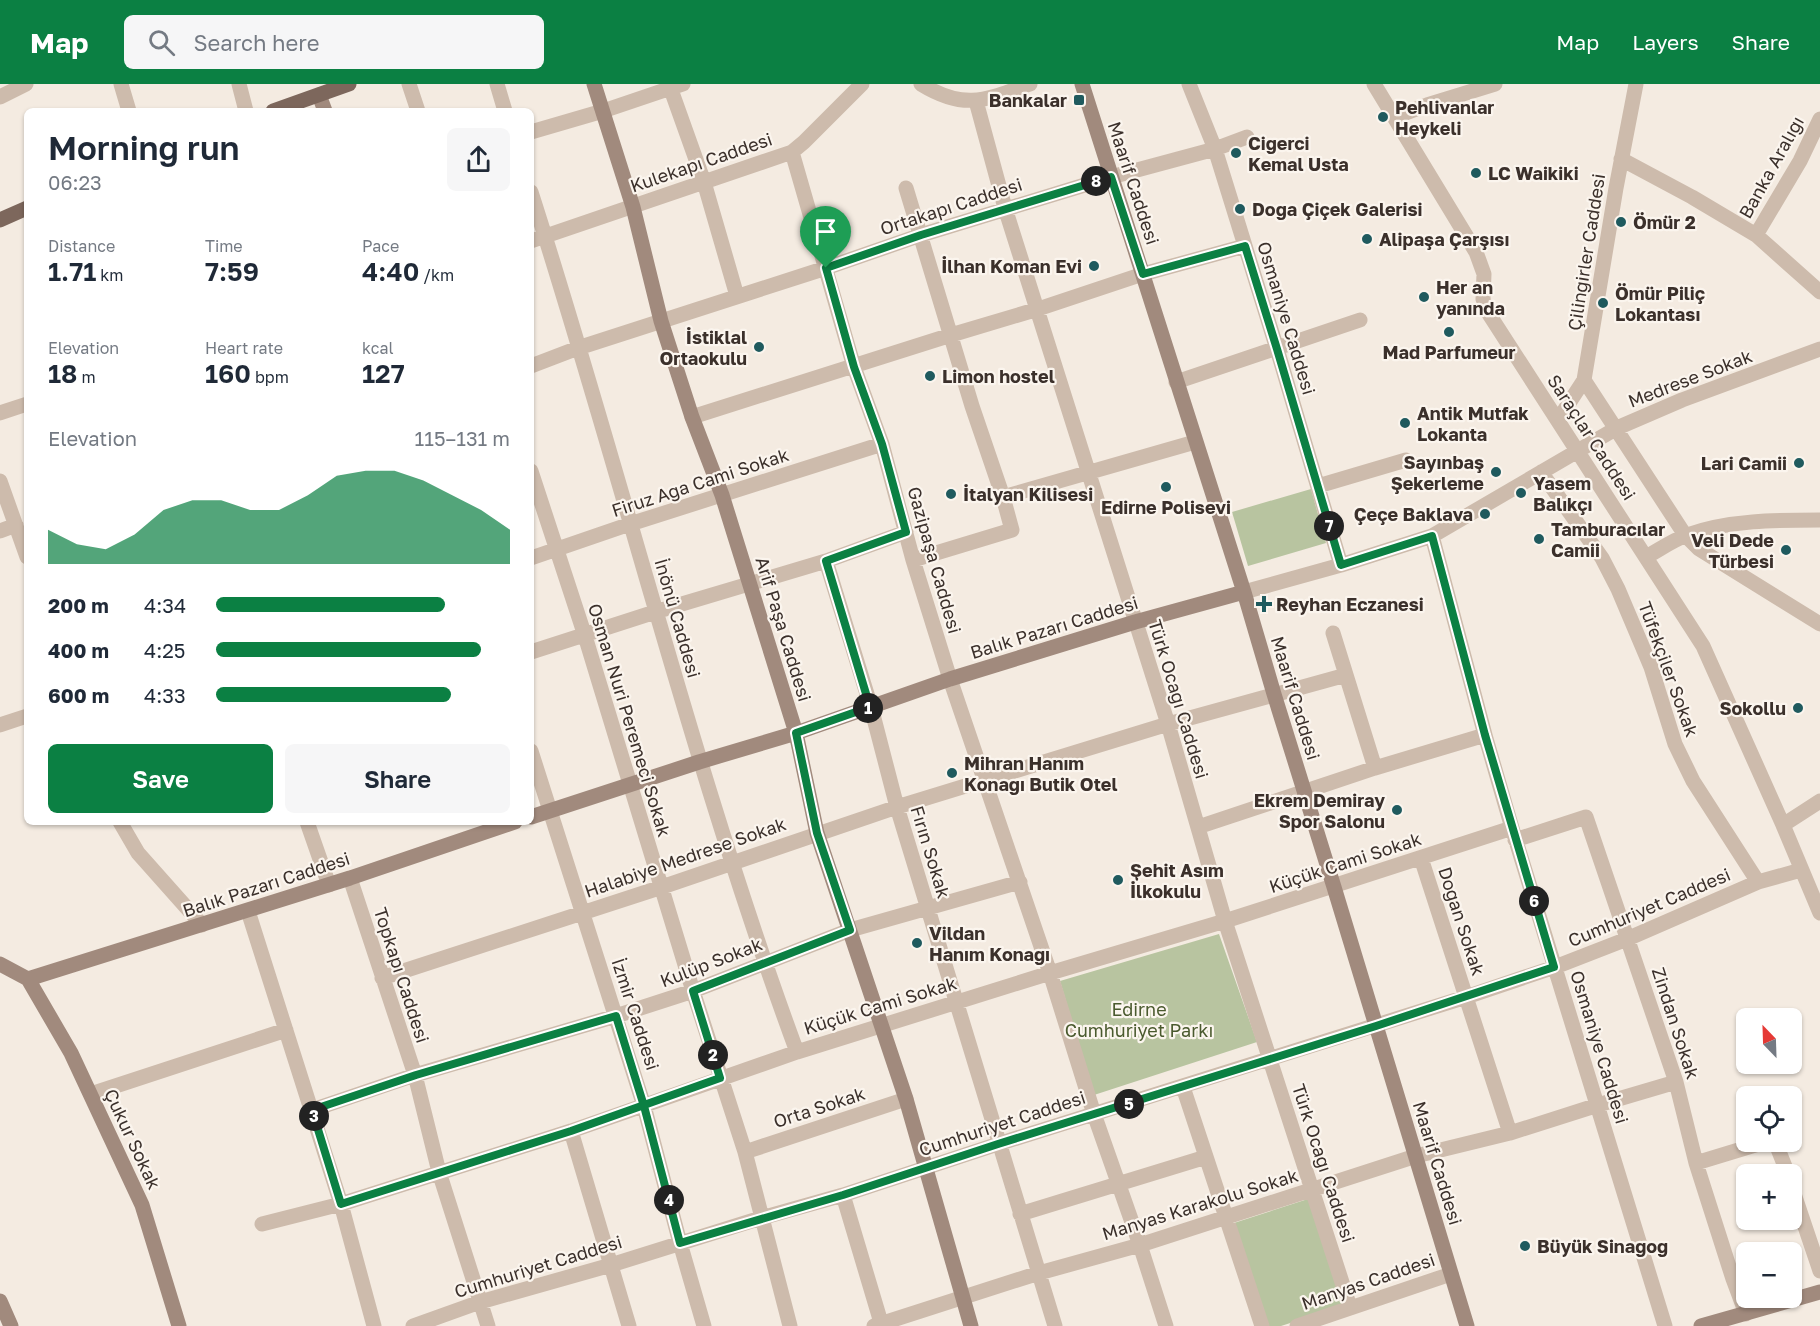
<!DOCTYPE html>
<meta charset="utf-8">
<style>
body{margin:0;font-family:"Golos Text",sans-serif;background:#f6f6f7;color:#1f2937;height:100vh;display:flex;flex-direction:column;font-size:22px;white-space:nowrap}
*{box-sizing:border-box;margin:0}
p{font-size:20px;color:#747a83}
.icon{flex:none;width:33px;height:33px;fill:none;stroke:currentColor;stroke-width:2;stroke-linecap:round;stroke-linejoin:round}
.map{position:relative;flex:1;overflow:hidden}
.drawer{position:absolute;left:24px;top:24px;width:510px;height:717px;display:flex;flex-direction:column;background:#fff;border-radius:9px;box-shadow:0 2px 4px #0004}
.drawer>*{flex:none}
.needle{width:39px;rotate:337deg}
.buttons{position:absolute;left:1736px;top:924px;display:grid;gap:12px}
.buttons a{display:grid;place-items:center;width:66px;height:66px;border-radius:9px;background:#fff;box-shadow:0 2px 4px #0004;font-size:30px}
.pin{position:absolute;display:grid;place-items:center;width:51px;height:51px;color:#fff;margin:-62px -26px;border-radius:50% 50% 50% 0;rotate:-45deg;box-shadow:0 0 6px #0007}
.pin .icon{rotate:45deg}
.km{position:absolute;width:30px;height:30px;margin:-15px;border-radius:50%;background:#222;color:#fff;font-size:16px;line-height:30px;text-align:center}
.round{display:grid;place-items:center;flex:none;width:63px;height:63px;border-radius:9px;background:#f6f6f7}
.headline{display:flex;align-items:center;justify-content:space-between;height:102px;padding:0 24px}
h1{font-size:33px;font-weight:600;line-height:45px}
.figures{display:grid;grid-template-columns:repeat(3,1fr);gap:9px;height:102px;padding:6px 24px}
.figures div{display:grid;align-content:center}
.figures b{font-size:26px;font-weight:600}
.figures small{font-size:16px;font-weight:400}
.figures p{font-size:16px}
.chart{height:168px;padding:12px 24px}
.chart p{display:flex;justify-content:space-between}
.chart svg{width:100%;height:108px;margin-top:6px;fill:#0b8043;opacity:.7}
.primary-button{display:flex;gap:12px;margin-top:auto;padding:12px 24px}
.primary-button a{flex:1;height:69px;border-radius:9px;background:#0b8043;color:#fff;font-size:24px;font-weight:600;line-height:69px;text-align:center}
.primary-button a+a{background:#f6f6f7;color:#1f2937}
ul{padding:0 24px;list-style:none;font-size:20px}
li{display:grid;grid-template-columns:96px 72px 1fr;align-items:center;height:45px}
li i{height:15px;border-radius:8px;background:#0b8043}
header{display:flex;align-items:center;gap:36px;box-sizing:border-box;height:84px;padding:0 30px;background:#0b8043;color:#fff}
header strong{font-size:28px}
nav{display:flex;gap:33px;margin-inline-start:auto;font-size:21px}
.search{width:420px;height:54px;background:#f6f6f7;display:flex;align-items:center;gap:15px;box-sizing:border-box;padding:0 21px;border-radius:9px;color:#747a83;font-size:22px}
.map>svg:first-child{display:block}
.green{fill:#b8c4a0}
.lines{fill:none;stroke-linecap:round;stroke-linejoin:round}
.street{stroke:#cdbbac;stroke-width:15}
.secondary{stroke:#a18a7d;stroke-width:15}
.primary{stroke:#7d675c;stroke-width:15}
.route-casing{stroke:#fff;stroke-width:12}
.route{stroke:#0b8043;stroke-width:8}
.poi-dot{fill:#1f5a5e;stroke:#fbf5ee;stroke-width:2}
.labels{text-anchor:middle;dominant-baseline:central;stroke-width:4.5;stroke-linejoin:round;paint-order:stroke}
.poi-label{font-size:18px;font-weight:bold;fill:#3b302b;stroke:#fbf5ee;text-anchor:start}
.street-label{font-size:18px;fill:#3b302b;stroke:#fbf5ee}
.park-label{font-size:18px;fill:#4a5a2e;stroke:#fbf5ee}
</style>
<header>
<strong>Map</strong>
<div class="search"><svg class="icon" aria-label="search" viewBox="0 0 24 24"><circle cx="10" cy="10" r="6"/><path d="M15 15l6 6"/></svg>Search here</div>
<nav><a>Map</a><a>Layers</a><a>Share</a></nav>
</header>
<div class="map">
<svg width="1820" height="1242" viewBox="0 0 1820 1242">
<rect width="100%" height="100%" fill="#f4ebe1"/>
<path class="green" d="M1311,405L1326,459L1248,482L1232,428Z
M1219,850L1257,958L1094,1011L1060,897Z
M1311,1114L1346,1221L1281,1242H1267L1234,1139Z"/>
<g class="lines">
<path class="street" d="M121,0L129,27
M239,0L246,27
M409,0L418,27
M497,0L505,27
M669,0L704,98L737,212
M921,0C965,27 986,16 1030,0
M1189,0L1215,65L1277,265L1341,481
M1374,0L1476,168L1484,190L1483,215L1487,227L1703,562L1783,741L1820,829
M0,13L26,0
M976,17L1005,124L1168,640L1225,837L1350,1223
M1395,33L1427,21L1495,0
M531,48L603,27L683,0
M792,68L854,283L882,360L913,476L950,595L1050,889L1094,1030L1140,1161L1166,1242
M1621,75L1692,113L1756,151L1820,208
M906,104L972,322L1003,413L1012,446L913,476
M531,108C623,394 693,686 797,968
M1756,151L1800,77L1820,35
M531,157L792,68L804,58L862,0
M531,282L578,264L826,184L921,151L1111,93L1215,65L1247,53
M1584,296L1685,451L1699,465L1820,540
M1176,298L1360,236
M0,329L27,320
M692,333L951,251L1038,225L1143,190L1245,162
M1558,336L1584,296L1616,104L1636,0
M531,387L585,552L693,907L745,1068L790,1242
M1541,388L1602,474L1618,505L1651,583L1675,660L1693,697L1758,798
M0,397L27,473
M1318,402L1406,376
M1003,413L1195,358
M0,447L16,441
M1432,452L1485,651L1512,744L1665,1242
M1646,473C1659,466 1673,456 1687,451C1728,436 1777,436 1820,436
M531,474L630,440L882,360
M826,477L871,623L897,723L1055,1242
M1244,508L1341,481L1432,452L1617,344L1682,316L1820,265
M1333,549L1375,684
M531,568L655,528L826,477L906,448
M0,641L27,632
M531,667L644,1022L680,1159L704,1242
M120,738L138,769L202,841
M307,738L329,801
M1783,741L1820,717
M1198,743L1375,684L1485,651
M1515,756L1586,733L1676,998L1696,1079L1733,1195L1746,1230
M1421,774L1510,1049
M350,794L415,991L439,1088L488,1242
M248,827L341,1120L374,1242
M382,894L662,803L897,723L1168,640L1346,591
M1183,1003L1262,1242
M91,1010L286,946
M312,1026L415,991L616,932L693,907L850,846L1020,798
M571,1047L629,1242
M1771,1058L1776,1060L1788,1090
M745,1068L906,1015
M1696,1079L1765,1058
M1791,1101L1820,1187
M843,1111L882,1242
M1020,1130L1206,1073
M262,1140L341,1120L571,1047L797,968L1050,889L1225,837L1512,744
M413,1242L480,1218L611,1181L761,1134L843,1111L998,1060L1466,913L1555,883L1627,855L1758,798L1801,786
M874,1242L1039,1189L1140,1161L1416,1072L1510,1049L1598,1021L1676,998
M1297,1242L1451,1190"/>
<path class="secondary" d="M594,0L633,123L661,237L692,333L722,411L796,649L817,749L906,1015L971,1242
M1082,0L1244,508L1274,610L1334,803L1467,1242
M319,11L325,27
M531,733L699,678L796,649L950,595L1135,538L1244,508
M0,880L28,895
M28,895L350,794L515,738
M28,895L71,969L142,1121L179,1242
M0,1217L11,1242
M1701,1242L1820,1208"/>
<path class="primary" d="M273,27L349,0
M0,136L27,124"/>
</g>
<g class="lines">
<g class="route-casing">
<path id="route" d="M826,184L854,283L882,360L906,448L826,477L870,623L796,649L817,749L850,846L693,907L720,994L571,1047L341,1120L312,1026L416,991L616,932L644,1022L680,1159L843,1111L998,1060L1376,942L1554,883L1485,651L1432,452L1341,481L1277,265L1245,162L1143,190L1111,93L921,151L826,184"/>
</g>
<use href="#route" class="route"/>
</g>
<g class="poi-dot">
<rect x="1073" y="10" width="12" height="12" rx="3"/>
<circle cx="1383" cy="33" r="6"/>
<circle cx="1236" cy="69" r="6"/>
<circle cx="1476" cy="89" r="6"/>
<circle cx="1240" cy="125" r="6"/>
<circle cx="1621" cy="138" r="6"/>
<circle cx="1367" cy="155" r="6"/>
<circle cx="1094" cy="182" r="6"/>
<circle cx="1424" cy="213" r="6"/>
<circle cx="1603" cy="219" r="6"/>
<circle cx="1449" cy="248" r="6"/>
<circle cx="759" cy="263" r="6"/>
<circle cx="930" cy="292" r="6"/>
<circle cx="1405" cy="339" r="6"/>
<circle cx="1799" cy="379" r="6"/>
<circle cx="1496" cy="388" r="6"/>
<circle cx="1166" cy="403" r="6"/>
<circle cx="1521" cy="409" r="6"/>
<circle cx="951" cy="410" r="6"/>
<circle cx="1485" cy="430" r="6"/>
<circle cx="1539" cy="455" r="6"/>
<circle cx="1786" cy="466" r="6"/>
<path d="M1261 511h6v6h6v6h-6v6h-6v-6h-6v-6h6z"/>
<circle cx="1798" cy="624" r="6"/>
<circle cx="952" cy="689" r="6"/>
<circle cx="1397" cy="726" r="6"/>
<circle cx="1118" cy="796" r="6"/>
<circle cx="917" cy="859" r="6"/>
<circle cx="1525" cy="1162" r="6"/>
</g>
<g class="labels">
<g class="poi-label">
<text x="1067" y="16" text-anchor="end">Bankalar</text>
<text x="1395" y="23">Pehlivanlar<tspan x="1395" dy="21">Heykeli</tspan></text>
<text x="1248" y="59">Ciğerci<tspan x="1248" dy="21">Kemal Usta</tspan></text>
<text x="1488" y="89">LC Waikiki</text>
<text x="1252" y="125">Doğa Çiçek Galerisi</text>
<text x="1633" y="138">Ömür 2</text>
<text x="1379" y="155">Alipaşa Çarşısı</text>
<text x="1082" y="182" text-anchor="end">İlhan Koman Evi</text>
<text x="1436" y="203">Her an<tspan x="1436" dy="21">yanında</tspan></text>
<text x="1615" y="209">Ömür Piliç<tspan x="1615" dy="21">Lokantası</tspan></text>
<text x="747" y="253" text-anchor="end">İstiklal<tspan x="747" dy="21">Ortaokulu</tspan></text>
<text x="1449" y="268" text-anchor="middle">Mad Parfumeur</text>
<text x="942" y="292">Limon hostel</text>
<text x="1417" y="329">Antik Mutfak<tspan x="1417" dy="21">Lokanta</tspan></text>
<text x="1484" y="378" text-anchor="end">Sayınbaş<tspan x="1484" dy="21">Şekerleme</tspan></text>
<text x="1787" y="379" text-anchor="end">Lari Camii</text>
<text x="1533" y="399">Yasem<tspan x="1533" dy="21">Balıkçı</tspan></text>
<text x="963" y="410">İtalyan Kilisesi</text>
<text x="1166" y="423" text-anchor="middle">Edirne Polisevi</text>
<text x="1473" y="430" text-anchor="end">Çeçe Baklava</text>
<text x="1551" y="445">Tamburacılar<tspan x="1551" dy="21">Camii</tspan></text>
<text x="1774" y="456" text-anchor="end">Veli Dede<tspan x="1774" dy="21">Türbesi</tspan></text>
<text x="1276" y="520">Reyhan Eczanesi</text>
<text x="1786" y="624" text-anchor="end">Sokollu</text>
<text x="964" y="679">Mihran Hanım<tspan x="964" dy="21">Konağı Butik Otel</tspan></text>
<text x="1385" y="716" text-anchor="end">Ekrem Demiray<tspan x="1385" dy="21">Spor Salonu</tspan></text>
<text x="1130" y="786">Şehit Asım<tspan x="1130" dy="21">İlkokulu</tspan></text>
<text x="929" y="849">Vildan<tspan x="929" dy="21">Hanım Konağı</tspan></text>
<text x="1537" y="1162">Büyük Sinagog</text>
</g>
<g class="street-label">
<text transform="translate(701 78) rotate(-19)">Kulekapı Caddesi</text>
<text transform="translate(1771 83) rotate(-61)">Banka Aralığı</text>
<text transform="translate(1134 99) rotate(72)">Maarif Caddesi</text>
<text transform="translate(951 122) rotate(-18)">Ortakapı Caddesi</text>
<text transform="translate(1586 168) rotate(-81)">Çilingirler Caddesi</text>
<text transform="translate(1287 234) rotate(73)">Osmaniye Caddesi</text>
<text transform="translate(1690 294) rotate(-21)">Medrese Sokak</text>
<text transform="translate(1592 353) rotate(57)">Saraçlar Caddesi</text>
<text transform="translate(700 398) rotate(-18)">Firuz Ağa Cami Sokak</text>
<text transform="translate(935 476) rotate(74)">Gazipaşa Caddesi</text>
<text transform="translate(678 534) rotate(74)">İnönü Caddesi</text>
<text transform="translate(1054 543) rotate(-17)">Balık Pazarı Caddesi</text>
<text transform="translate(784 545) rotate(73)">Arif Paşa Caddesi</text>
<text transform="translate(1669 585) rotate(70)">Tüfekçiler Sokak</text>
<text transform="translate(1296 614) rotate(73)">Maarif Caddesi</text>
<text transform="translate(1179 615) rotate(73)">Türk Ocağı Caddesi</text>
<text transform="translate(630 636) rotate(73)">Osman Nuri Peremeci Sokak</text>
<text transform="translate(931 768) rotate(73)">Fırın Sokak</text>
<text transform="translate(685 773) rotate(-19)">Halabiye Medrese Sokak</text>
<text transform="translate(1345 778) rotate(-18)">Küçük Cami Sokak</text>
<text transform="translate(266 800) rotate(-18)">Balık Pazarı Caddesi</text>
<text transform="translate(1649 823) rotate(-23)">Cumhuriyet Caddesi</text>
<text transform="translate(1462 837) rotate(72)">Doğan Sokak</text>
<text transform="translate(711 878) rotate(-21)">Kulüp Sokak</text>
<text transform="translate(402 891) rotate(72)">Topkapı Caddesi</text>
<text transform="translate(880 921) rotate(-17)">Küçük Cami Sokak</text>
<text transform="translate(636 930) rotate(72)">İzmir Caddesi</text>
<text transform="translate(1676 939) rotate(72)">Zindan Sokak</text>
<text transform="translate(1600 963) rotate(73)">Osmaniye Caddesi</text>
<text transform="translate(819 1023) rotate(-18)">Orta Sokak</text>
<text transform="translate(1002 1039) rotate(-18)">Cumhuriyet Caddesi</text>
<text transform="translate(133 1055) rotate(65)">Çukur Sokak</text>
<text transform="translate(1324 1079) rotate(72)">Türk Ocağı Caddesi</text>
<text transform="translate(1438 1079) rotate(73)">Maarif Caddesi</text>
<text transform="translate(1200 1120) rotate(-17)">Manyas Karakolu Sokak</text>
<text transform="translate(538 1182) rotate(-17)">Cumhuriyet Caddesi</text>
<text transform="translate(1368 1197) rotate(-19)">Manyas Caddesi</text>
</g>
<g class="park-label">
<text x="1139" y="925">Edirne<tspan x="1139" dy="21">Cumhuriyet Parkı</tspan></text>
</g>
</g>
</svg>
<div class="buttons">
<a><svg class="needle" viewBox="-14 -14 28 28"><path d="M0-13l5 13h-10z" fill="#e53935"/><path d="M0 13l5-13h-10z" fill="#747a83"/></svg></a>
<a><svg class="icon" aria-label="locate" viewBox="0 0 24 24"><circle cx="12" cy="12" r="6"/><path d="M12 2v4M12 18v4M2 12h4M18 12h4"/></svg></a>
<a>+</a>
<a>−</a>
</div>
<div class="pin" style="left:826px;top:184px;background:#1e9e55"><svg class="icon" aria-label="arrive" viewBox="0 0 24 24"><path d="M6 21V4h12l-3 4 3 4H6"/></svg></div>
<b class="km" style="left:868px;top:624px">1</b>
<b class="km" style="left:713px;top:971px">2</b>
<b class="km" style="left:314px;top:1032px">3</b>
<b class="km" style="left:669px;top:1116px">4</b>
<b class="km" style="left:1129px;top:1020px">5</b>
<b class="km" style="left:1534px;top:817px">6</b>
<b class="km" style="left:1329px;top:442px">7</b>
<b class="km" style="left:1096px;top:97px">8</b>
<section class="drawer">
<div class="headline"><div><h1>Morning run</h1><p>06:23</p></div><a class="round"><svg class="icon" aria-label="share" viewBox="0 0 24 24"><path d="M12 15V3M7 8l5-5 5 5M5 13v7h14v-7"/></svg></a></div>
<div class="figures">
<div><p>Distance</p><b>1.71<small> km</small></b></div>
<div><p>Time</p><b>7:59</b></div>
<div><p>Pace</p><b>4:40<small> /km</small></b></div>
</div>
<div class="figures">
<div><p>Elevation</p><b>18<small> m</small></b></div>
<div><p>Heart rate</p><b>160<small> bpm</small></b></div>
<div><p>kcal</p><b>127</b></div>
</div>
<div class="chart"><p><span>Elevation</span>115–131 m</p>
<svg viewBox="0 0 160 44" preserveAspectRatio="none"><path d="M0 44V30L10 36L20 38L30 32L40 22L50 18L60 18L70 22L80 22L90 16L100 8L110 6L120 6L130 10L140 16L150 22L160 30V44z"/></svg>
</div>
<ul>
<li><b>200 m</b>4:34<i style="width:78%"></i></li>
<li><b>400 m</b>4:25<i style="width:90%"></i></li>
<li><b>600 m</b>4:33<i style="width:80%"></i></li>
</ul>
<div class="primary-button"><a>Save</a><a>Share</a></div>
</section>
</div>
